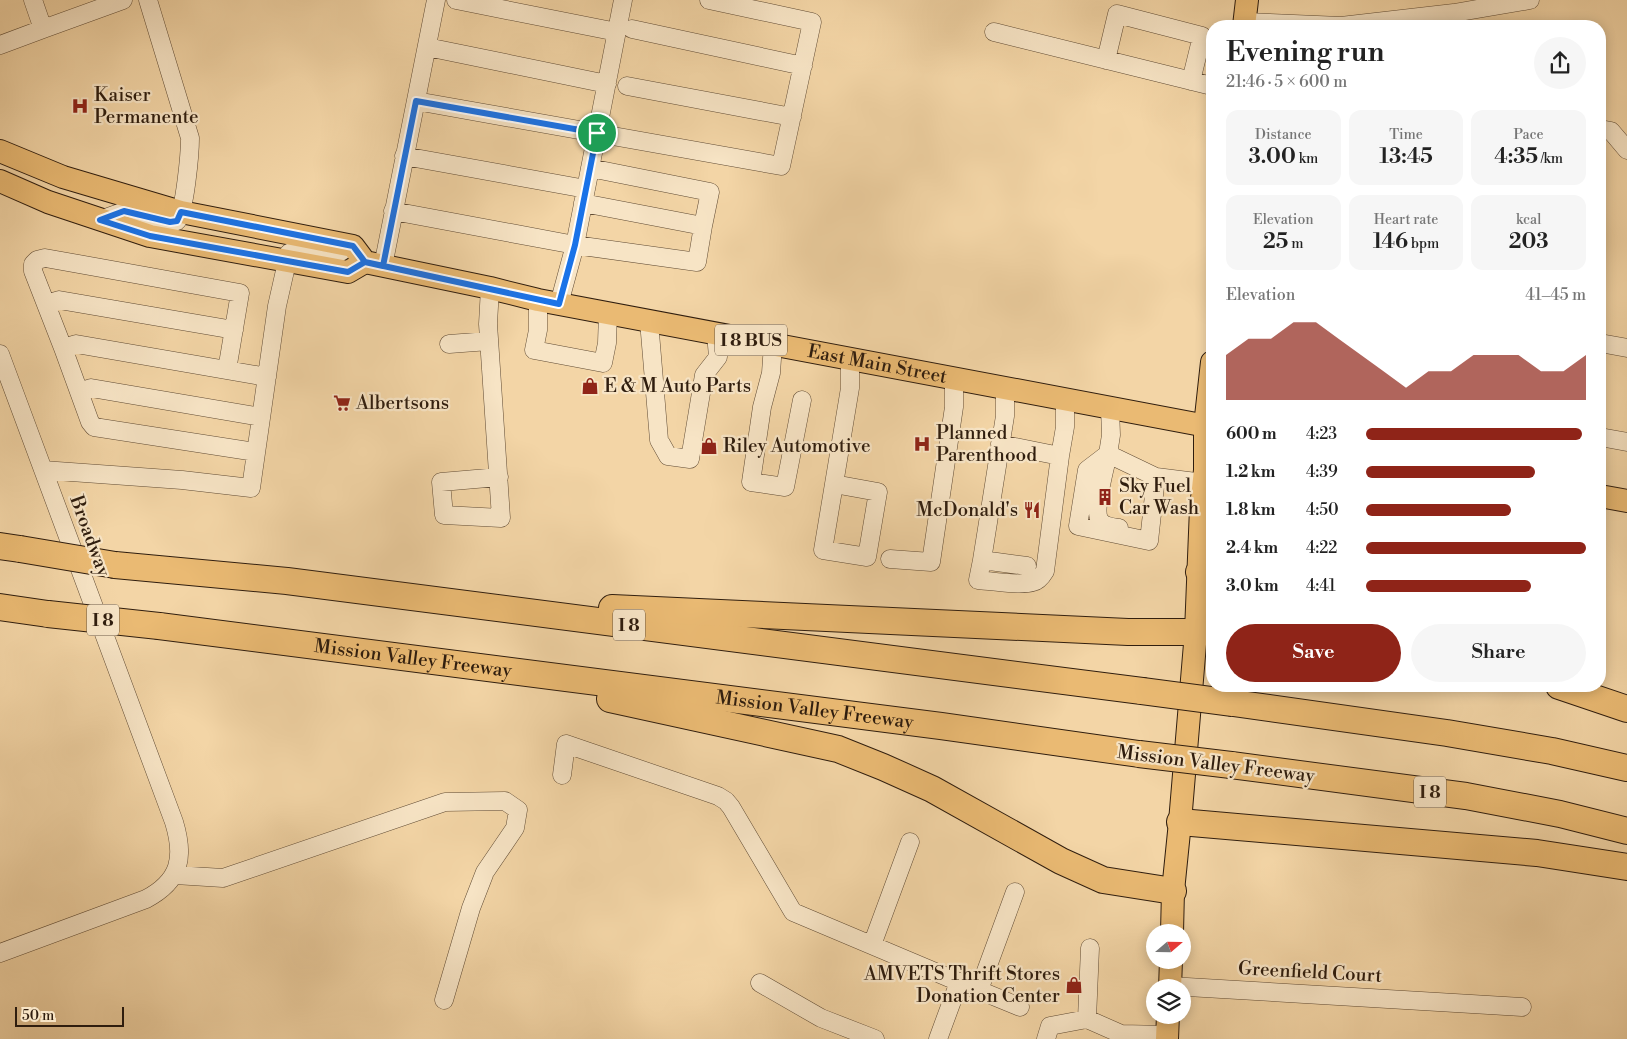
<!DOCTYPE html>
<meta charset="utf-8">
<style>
body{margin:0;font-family:"Libre Bodoni",serif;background:#f6f6f6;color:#222;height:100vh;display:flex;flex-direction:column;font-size:19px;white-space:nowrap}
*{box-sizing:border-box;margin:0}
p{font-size:16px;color:#767676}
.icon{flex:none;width:28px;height:28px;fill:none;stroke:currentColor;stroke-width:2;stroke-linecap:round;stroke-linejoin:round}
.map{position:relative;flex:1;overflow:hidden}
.panel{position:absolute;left:1206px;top:20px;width:400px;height:672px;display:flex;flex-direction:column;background:#fff;border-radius:20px;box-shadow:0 2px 12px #0003}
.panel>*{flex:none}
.needle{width:32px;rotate:70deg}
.controls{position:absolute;left:1146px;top:924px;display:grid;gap:10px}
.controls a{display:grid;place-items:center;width:45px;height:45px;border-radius:50%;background:#fff;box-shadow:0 2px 12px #0003;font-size:25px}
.scale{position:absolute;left:15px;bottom:12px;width:109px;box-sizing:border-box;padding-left:5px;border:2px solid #2f1d0e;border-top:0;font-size:14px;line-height:18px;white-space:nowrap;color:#2f1d0e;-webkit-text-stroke:4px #f7e4c5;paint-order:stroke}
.pin{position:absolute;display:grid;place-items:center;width:42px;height:42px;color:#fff;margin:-21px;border:2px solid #fff;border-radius:50%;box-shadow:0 1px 5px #0007}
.round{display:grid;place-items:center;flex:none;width:52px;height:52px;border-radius:26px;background:#f6f6f6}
.headline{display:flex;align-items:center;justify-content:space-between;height:85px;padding:0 20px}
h1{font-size:28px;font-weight:600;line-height:38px}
.stats{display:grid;grid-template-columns:repeat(3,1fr);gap:8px;height:85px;padding:5px 20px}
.stats div{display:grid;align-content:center;border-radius:12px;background:#f6f6f6;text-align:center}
.stats b{font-size:21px;font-weight:600}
.stats small{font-size:14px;font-weight:400}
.stats p{font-size:14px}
.chart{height:140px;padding:10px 20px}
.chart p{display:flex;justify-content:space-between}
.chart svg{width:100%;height:90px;margin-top:5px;fill:#8f2418;opacity:.7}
.button{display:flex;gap:10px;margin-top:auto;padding:10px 20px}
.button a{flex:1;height:58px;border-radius:30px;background:#8f2418;color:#fff;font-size:20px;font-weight:600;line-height:58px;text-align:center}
.button a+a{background:#f6f6f6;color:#222}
ul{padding:0 20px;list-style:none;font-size:16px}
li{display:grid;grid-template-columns:80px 60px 1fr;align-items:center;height:38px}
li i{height:12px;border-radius:6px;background:#8f2418}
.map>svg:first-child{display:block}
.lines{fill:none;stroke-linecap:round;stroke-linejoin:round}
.minor-casing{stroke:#604b34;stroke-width:19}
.major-casing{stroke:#2f1d0e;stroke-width:24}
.highway-casing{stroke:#2f1d0e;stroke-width:28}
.minor{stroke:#f7e4c5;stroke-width:18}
.major{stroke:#eaba73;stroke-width:22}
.highway{stroke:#eaba73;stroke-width:26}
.highway-bridge-casing{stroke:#2f1d0e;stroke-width:28;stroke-linecap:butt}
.highway-bridge{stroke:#eaba73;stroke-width:26}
.route-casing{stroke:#fff;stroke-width:10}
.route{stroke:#1a73e8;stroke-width:6}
.labels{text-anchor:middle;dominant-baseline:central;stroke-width:4.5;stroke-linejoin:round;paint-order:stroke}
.shield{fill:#f7e4c5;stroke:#6b5945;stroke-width:1}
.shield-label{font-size:18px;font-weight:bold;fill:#2f1d0e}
.poi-label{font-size:19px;fill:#2f1d0e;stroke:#f7e4c5;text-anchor:start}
.street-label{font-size:19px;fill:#2f1d0e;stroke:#f7e4c5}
</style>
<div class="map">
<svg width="1627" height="1039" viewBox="0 0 1627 1039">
<rect width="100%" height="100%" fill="#f3d5a6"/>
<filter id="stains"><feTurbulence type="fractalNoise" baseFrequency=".004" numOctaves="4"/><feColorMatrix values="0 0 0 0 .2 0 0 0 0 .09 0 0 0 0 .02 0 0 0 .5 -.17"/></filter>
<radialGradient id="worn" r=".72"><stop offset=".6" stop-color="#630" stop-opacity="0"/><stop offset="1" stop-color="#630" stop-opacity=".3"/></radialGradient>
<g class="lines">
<g class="minor-casing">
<path id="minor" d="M33,0L43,29L123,0
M456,0L617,32
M1245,22L1341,26L1454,13L1530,0
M632,29L803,66
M994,32L1212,86
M0,45L43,29
M427,47L607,84
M1106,60L1117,14L1202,36L1191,81
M627,86L792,117
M416,101L781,166L812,22L709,0
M1600,129L1611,131L1627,150
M404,156L586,189
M583,203L703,226L710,192L590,168
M393,211L575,245L697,262L703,226
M100,220L125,211L170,222L177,221C185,210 190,153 190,138L148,0
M383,266L436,0
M490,288L488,324L501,518L444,515L441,482L499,477
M538,300V330L534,350L603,363L607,343L608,313
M46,304L59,300L234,330
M559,304L575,245L623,0
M649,321L659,440L668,456L690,459L704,375L718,357L716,333
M1600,343L1627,348
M449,344L489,341
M773,344L771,373L762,407L751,482L785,487L802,400
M63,348L90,422L94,427L256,452
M0,354L174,822C185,858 180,881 146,899L0,953
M227,370L240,293L45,258L37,260L33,264V271L63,348L76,344L267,377
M1005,388V416L982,560L1027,566
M79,392L91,388L261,417
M1110,408L1111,435L1108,454L1087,470L1078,526L1149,541L1156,477L1204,483
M1600,437L1627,442
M1000,444L1060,456L1065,427V399
M43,470L182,480L251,488L277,306L289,253C304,244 324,259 338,253C342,252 345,248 348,246
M834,484L878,492L867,557L823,550L850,388V359
M1119,528C1112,527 1105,527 1100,521C1093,511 1105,468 1108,454L1156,477
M890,559L931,562L954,407V379
M982,560L978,580C991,581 1021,586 1033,582C1038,581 1042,576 1045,571L1060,456
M562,775L566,744L718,796L726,801L731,807L793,912L959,982
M175,875L223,878L445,802L505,801L518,810L515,828L485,872L471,908L444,1000
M872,945L910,842
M760,983L821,1018L875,1039
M1170,986L1522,1007
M979,990L1015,892
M1087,1019L1121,1034V1039
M1121,1034L1167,1035
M938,1039L959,982L1020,1007
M1046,1039L1050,1026L1087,1019L1090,948"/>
</g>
<g class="major-casing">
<g id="major">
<path d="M1244,26L1247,0"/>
<path id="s1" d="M0,151L63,177L181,212L353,246L365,262L490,288L538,300L1212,427"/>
<path d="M0,181L48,202L150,236L348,272L365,262"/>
<path d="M1600,496L1627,501"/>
<path d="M1172,932L1173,891L1180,822L1196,632L1201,508L1205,470V426L1212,362"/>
<path d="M1170,988L1171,960"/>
<path d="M1167,1039L1168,1015"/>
</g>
</g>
<g class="highway-casing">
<g id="highway">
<path d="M0,546L20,549"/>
<path d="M115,565L287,581L1142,691"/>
<path d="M1199,572L1212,575"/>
<path d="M0,607L48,614"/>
<path d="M612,608L1128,632H1196"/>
<path id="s2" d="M159,626L941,726L1139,754"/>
<path d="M1559,686L1627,709"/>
<path d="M610,699L838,749L883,767L932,789L1061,861L1103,880L1173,891"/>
<path d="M1233,703L1447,733L1552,751L1627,768"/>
<path d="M1231,765L1466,796L1560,814L1627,831"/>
<path d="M1180,822L1537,853L1627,867"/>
</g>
</g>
<use href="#minor" class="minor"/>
<use href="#major" class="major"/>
<use href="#highway" class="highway"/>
<g class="highway-bridge-casing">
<path id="highway-bridge" d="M20,549L115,565
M48,614L159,626
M1142,691L1233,703
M1139,754L1231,765"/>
</g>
<use href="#highway-bridge" class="highway-bridge"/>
</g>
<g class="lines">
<g class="route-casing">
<path id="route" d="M597,133L416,101L383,266L365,262L353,246L181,212L177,221L170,222L124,211L100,220L150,236L348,272L365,262L559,304L575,245L597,133"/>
</g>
<use href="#route" class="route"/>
</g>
<defs>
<g id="hospital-bare" transform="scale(1.35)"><path d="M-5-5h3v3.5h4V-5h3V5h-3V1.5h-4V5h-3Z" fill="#8f2418" stroke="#f7e4c5" stroke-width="2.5" paint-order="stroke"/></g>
<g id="shop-bare" transform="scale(1.35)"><path d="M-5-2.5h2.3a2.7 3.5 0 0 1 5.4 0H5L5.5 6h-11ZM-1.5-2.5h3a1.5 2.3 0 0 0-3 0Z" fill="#8f2418" stroke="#f7e4c5" stroke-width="2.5" paint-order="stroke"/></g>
<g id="supermarket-bare" transform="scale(1.35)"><path d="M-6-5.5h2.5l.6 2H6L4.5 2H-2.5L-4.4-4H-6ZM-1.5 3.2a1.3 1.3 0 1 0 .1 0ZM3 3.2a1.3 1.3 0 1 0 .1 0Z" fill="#8f2418" stroke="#f7e4c5" stroke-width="2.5" paint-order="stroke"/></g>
<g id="building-bare" transform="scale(1.35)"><path d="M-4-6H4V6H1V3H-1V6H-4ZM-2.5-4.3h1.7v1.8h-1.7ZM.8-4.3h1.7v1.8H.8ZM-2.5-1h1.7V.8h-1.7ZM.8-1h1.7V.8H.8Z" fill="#8f2418" stroke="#f7e4c5" stroke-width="2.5" paint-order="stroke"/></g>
<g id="restaurant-bare" transform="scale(1.35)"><path d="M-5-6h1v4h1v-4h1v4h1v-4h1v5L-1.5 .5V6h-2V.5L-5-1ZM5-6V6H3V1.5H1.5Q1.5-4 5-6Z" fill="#8f2418" stroke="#f7e4c5" stroke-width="2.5" paint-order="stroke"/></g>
</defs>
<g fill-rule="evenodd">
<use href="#hospital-bare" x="80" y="106"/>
<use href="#shop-bare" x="590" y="386"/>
<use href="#supermarket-bare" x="342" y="403"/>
<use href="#hospital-bare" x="922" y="444"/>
<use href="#shop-bare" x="709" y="446"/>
<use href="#building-bare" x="1105" y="497"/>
<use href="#restaurant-bare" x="1032" y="510"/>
<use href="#shop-bare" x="1074" y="985"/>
</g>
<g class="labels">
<g class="shield">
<rect x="715" y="324.5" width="72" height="31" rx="4"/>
<rect x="87" y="604.5" width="32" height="31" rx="4"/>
<rect x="613" y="609.5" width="32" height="31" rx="4"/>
<rect x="1414" y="776.5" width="32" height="31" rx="4"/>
</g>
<g class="shield-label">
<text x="751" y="340">I 8 BUS</text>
<text x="103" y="620">I 8</text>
<text x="629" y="625">I 8</text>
<text x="1430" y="792">I 8</text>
</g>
<g class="poi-label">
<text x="94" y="95">Kaiser<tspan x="94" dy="22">Permanente</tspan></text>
<text x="604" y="386">E &amp; M Auto Parts</text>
<text x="356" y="403">Albertsons</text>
<text x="936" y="433">Planned<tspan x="936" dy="22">Parenthood</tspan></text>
<text x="723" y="446">Riley Automotive</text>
<text x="1119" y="486">Sky Fuel<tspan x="1119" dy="22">Car Wash</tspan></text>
<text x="1018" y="510" text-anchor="end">McDonald's</text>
<text x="1060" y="974" text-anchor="end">AMVETS Thrift Stores<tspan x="1060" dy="22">Donation Center</tspan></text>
</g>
<g class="street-label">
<text stroke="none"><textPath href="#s1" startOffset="909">East Main Street</textPath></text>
<text transform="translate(90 536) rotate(70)">Broadway</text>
<text stroke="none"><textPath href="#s2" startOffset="256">Mission Valley Freeway</textPath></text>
<text stroke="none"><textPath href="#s2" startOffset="661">Mission Valley Freeway</textPath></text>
<text transform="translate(1216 764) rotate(7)">Mission Valley Freeway</text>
<text transform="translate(1310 972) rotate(3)">Greenfield Court</text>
</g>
</g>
<rect width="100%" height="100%" filter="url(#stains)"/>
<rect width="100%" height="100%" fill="url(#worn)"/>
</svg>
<div class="controls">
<a><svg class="needle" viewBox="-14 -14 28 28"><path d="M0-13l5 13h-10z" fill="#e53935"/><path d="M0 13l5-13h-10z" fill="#767676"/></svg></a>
<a><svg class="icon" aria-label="layers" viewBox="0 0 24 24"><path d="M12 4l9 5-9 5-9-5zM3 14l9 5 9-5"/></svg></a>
</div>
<div class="scale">50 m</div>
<div class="pin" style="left:597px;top:133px;background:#1e9e55"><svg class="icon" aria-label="arrive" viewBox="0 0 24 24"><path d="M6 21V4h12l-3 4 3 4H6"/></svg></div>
<section class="panel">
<div class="headline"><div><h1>Evening run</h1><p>21:46 · 5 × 600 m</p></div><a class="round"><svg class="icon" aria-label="share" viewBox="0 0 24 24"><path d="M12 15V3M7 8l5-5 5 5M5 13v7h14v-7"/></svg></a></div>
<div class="stats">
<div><p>Distance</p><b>3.00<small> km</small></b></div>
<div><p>Time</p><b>13:45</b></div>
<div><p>Pace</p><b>4:35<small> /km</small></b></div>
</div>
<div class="stats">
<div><p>Elevation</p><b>25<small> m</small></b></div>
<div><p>Heart rate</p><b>146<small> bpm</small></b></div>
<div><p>kcal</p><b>203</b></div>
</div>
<div class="chart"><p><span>Elevation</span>41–45 m</p>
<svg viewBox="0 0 160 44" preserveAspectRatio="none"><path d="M0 44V22L10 14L20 14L30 6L40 6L50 14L60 22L70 30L80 38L90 30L100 30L110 22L120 22L130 22L140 30L150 30L160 22V44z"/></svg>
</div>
<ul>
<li><b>600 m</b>4:23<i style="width:98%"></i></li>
<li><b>1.2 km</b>4:39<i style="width:77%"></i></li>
<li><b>1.8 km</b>4:50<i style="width:66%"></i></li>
<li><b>2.4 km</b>4:22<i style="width:100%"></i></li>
<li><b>3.0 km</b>4:41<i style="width:75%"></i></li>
</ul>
<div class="button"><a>Save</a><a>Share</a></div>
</section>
</div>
